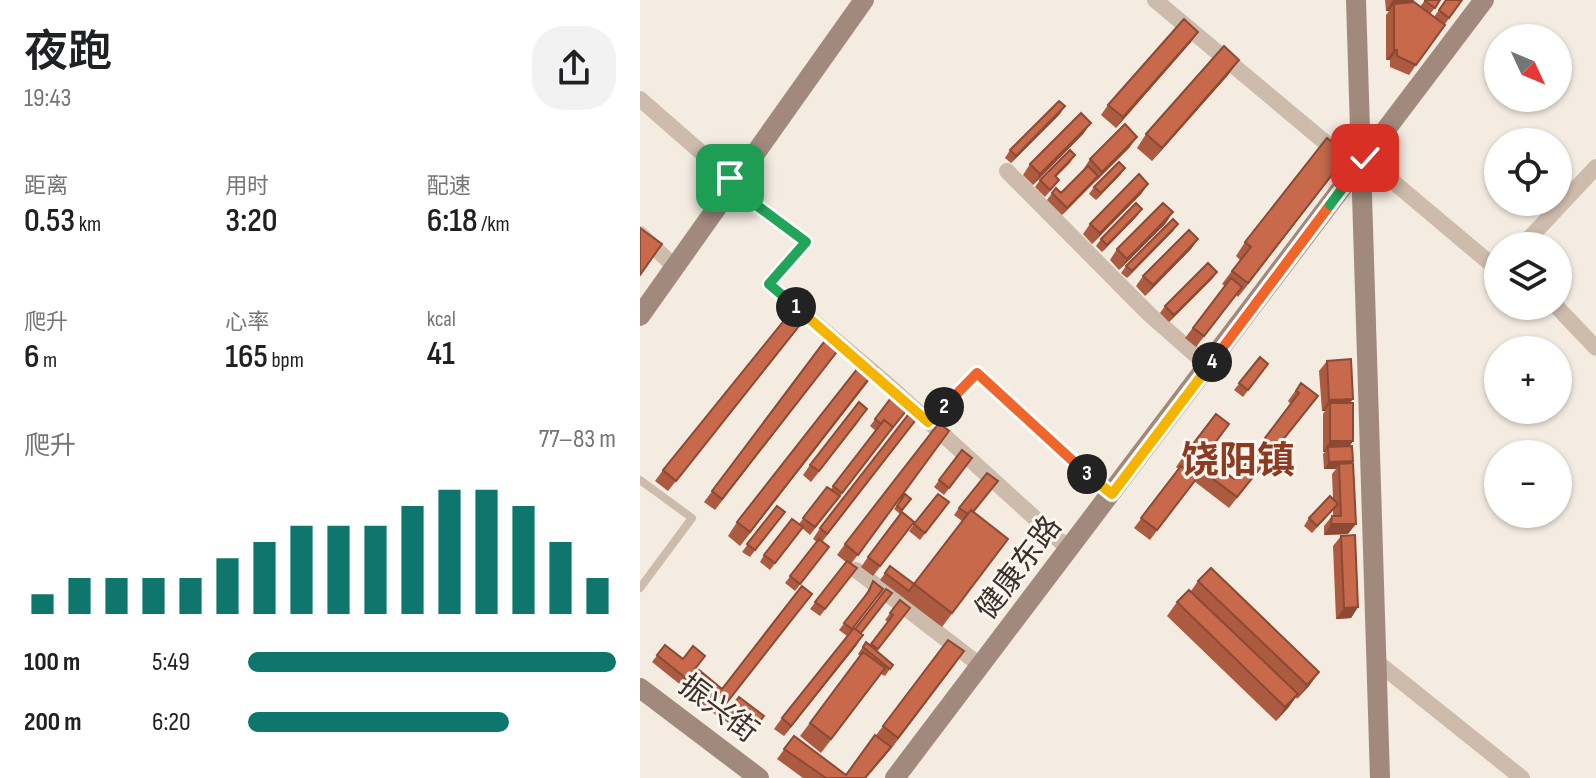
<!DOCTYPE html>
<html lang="zh">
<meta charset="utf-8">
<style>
body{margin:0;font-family:"Sofia Sans Condensed","Noto Sans SC",sans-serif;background:#f2f2f2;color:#202124;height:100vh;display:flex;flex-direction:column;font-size:30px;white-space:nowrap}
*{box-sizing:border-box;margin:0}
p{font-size:26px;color:#757577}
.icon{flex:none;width:44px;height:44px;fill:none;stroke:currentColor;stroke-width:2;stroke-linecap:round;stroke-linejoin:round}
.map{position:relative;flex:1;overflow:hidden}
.sheet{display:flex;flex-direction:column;background:#fff;width:640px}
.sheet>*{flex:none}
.needle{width:52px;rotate:134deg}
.fabs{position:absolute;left:844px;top:24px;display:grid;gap:16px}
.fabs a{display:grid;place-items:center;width:88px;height:88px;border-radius:50%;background:#fff;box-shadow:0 2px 6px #0004;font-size:40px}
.pin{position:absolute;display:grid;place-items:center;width:68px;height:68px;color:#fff;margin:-34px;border-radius:16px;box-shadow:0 4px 12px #0006}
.km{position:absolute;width:40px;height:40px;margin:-20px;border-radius:50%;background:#222;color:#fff;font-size:22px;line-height:40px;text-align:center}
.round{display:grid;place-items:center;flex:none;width:84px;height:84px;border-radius:32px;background:#f2f2f2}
.summary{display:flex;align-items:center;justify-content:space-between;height:136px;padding:0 24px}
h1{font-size:44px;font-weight:600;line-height:60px}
.stats{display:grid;grid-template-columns:repeat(3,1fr);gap:12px;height:136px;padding:8px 24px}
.stats div{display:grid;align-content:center}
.stats b{font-size:34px;font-weight:600}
.stats small{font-size:22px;font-weight:400}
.stats p{font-size:22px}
.chart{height:224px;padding:16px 24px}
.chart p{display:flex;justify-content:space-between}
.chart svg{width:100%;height:144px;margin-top:8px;stroke:#0f766e;stroke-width:6}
ul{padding:0 24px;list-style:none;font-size:26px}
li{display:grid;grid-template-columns:128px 96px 1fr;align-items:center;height:60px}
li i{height:20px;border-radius:10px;background:#0f766e}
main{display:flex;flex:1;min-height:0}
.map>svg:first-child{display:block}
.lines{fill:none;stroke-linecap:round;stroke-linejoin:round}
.lane{stroke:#cdbbac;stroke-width:8}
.street{stroke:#cdbbac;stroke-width:16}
.secondary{stroke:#a18a7d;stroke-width:20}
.wall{fill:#ac5a40}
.shaded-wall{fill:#8c4a34}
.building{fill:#c8694b;stroke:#8c4a34;stroke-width:2}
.split-1-casing{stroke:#fff;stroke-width:16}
.split-2-casing{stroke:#fff;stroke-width:16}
.split-3-casing{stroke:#fff;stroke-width:16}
.split-4-casing{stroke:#fff;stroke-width:16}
.split-5-casing{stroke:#fff;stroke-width:16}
.split-6-casing{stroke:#fff;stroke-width:16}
.split-1{stroke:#22a559;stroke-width:10}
.split-2{stroke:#f5b400;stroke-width:10}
.split-3{stroke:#f0652b;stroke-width:10}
.split-4{stroke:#f5b400;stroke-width:10}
.split-5{stroke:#f0652b;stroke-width:10}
.split-6{stroke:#22a559;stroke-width:10}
.labels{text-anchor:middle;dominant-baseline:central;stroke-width:6;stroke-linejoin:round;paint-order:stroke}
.street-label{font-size:30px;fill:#3b302b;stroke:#fbf5ee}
.district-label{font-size:38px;font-weight:bold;fill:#8c3b22;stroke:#fbf5ee}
</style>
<main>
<section class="sheet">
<div class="summary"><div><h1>夜跑</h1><p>19:43</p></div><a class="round"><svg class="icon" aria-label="share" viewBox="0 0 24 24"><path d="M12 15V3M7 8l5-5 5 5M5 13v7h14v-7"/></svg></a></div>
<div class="stats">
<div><p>距离</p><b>0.53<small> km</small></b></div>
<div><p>用时</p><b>3:20</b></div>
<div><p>配速</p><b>6:18<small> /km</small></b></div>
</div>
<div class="stats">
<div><p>爬升</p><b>6<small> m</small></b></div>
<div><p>心率</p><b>165<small> bpm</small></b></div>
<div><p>kcal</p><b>41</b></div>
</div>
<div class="chart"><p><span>爬升</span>77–83 m</p>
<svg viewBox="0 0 160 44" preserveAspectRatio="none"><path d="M5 44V38M15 44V33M25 44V33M35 44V33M45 44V33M55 44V27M65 44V22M75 44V17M85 44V17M95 44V17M105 44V11M115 44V6M125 44V6M135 44V11M145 44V22M155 44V33"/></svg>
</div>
<ul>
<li><b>100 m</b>5:49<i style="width:100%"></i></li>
<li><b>200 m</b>6:20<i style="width:71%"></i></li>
</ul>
</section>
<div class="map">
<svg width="956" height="778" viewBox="0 0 956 778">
<rect width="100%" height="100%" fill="#f4ebe1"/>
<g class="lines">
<path class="lane" d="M288,422L337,373L418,451L471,493
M0,480L52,518L0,588"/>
<path class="street" d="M515,0L717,169
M0,99L95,182
M725,158L858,270
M367,171L509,314L568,366
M92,187L166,242L129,284L245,382L430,550
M0,234L35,267
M882,246L956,167
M916,306L956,348
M216,570L341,666
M737,662L882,778"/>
<path class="secondary" d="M716,0L740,778
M0,316L224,0
M0,688L119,778
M255,778L844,0"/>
</g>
<path class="wall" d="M745,0H774L772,3L780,7L785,0H801L790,14L794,17L806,0H822L769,75L750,67V60H746V15L749,11H746Z
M558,32L551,42L476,128L461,115L468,105Z
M589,74L512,161L497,148L506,134Z
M420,114L371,163L365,158L370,150Z
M451,123L443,134L393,185L383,175L390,164Z
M490,147L422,215L407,200L412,193H421L443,170L450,159Z
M435,155L430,163L416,177L419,180L405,197L395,187L400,180Z
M485,168L480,175L456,200L449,194L454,187Z
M698,168L598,297L596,295L556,347L545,338L585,286L582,284L600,260L596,256L605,242Z
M508,184L501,194L452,244L443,234L450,224Z
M497,216L462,252L456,246L461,239Z
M526,223L479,270L470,260L477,249Z
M538,224L533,231L487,278L481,273L486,266Z
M558,239L551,249L505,296L496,286L503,276Z
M577,272L572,279L529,322L520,313L525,306Z
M159,327L28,491L15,481L23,470Z
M190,334L203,344L75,510L64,502Z
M620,357L628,364L603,397L594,390Z
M687,361L710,403L713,441L709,447L713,461L711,463L708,534L684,535V526L692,516H693V510L672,533L664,526L669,518L693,499L692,474L696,469H684L683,454L685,452H683V414L685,411H682L679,371Z
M237,368L100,546L88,536L97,522Z
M661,383L670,406L589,508L554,481L510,540L494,528L539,469L536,467L543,457L589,424L552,474L555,476L568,459L594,479L651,404L648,401Z
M254,394L270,406L170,535L162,528L130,570L120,562L124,555L159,524L187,487L191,489L236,431L230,426Z
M282,412L182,542L189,547L155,591L145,583L177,542L173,539L180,528Z
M220,420L171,482L163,475L170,465Z
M309,431L211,564L217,568L180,616L170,609L206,562L197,555L205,544Z
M322,450L332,458L304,495L294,487Z
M265,494L271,499L260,514L254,509Z
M309,502L280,540L269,531L274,524Z
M137,506L145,512L110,557L102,552Z
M319,508L333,512L368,539L302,627L240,580L250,566L274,584L322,521L314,515Z
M267,532L233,576L221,567L228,557Z
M701,536L718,607L711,618L696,619L693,546Z
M233,581L243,589L207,636L199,630L224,597Z
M558,581L679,672L669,686L657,699L656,697L648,708L636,721L527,616L537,602L551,591Z
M172,594L77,716L45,690L52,679L82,689Z
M260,600L270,608L237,651L253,665L245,676L241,674L181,753L160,736L220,656L218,654L226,642L230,645L248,622L245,620Z
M221,633L223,635L216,646L144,736L134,729L142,718Z
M25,645L43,659L60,663L42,686L12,662Z
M317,662L251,749L226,778H163L137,759L154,736L206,775L243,726Z
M99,697L124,716L108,738L83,719Z"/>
<path class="shaded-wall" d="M753,0H774L767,10L754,4L749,11H746Z
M558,32L551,42L476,128L483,117Z
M754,50H757L750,60H746Z
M599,60L589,74L512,161L522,148Z
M425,106L420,114L371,163L376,156Z
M451,123L443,134L393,185L400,174Z
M497,137L490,147L455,182L462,172Z
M708,154L698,168L598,297L608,283Z
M485,168L480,175L456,200L461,193Z
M458,176L453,183L422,215L427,208Z
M508,184L501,194L452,244L460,233Z
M502,209L497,216L462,252L467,245Z
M533,212L526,223L479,270L487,259Z
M538,224L533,231L487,278L492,271Z
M558,239L551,249L505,296L513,285Z
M577,272L572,279L529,322L534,315Z
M167,316L159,327L28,491L36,481Z
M237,368L228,382L100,546L110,532Z
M713,399L706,409L690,403L685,411H682L689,400Z
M690,441H713L705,452L688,447L685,452H683Z
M713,461L708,468L699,464L696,469H684L689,462Z
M691,524H716L708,534L684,535Z
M718,607L711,618L696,619L704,608Z
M223,635L216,646L144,736L151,726Z
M679,672L669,686L657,699L667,685Z
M658,694L648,708L636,721L645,707Z"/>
<path class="building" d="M785,0H800L795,8L785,1Z
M806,0H822L809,18L799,10Z
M774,2L805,25L776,65L757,56V50H754V4Z
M544,19L558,32L483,117L468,105Z
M584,46L599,60L522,148L506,134Z
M419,101L425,106L376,156L370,150Z
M441,113L451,123L400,174L390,164Z
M485,124L497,137L462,172L450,159Z
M687,138L708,154L608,283L592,271L611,247L605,242Z
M430,150L435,155L415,176L419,180L410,190L400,180Z
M479,162L485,168L461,193L454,187Z
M448,166L458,176L427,208L412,193L416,188L421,193Z
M499,174L508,184L460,233L450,224Z
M496,203L502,209L467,245L461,239Z
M523,203L533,212L487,259L477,249Z
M533,219L538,224L492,271L486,266Z
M0,228L22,244L0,275Z
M549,230L558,239L513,285L503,276Z
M568,263L577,272L534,315L525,306Z
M591,278L602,287L564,336L553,328Z
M155,307L167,316L36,481L23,470Z
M190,334L203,344L82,499L72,491Z
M620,357L628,364L608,390L599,383Z
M225,359L237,368L110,532L97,522Z
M711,359L713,399L689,400L687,361Z
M661,383L678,396L597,497L560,469L568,459L594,479L659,393L656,391Z
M254,394L270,406L250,431L253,427L244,420L241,424L235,419Z
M219,402L227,409L179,471L170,465Z
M690,403H713V441H690Z
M275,406L282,412L187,534L180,528Z
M576,414L589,424L557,467L543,457Z
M244,420L253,427L202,493L193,486Z
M299,423L309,431L218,555L205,544Z
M712,446L713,461L689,462L688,447Z
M322,450L332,458L309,488L299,480Z
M713,463L716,524H691L692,516H701L699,464Z
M541,466L557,478L517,530L501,518Z
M347,473L358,481L333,512L331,510L328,514L319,508Z
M187,487L200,496L175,527L163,518Z
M265,494L271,499L262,510L257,506Z
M298,494L309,502L285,533L274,524Z
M690,496L698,504L677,526L669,518Z
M137,506L145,512L115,550L107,544Z
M331,510L368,539L312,613L274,584Z
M262,512L274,522L240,566L228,557Z
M152,519L163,527L135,563L124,555Z
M715,535L718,607L704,608L701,536Z
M179,539L189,547L160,584L150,576Z
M207,561L217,568L185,609L175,602Z
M250,566L274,584L269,591L245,573Z
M571,568L679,672L667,685L558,581Z
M233,581L243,589L212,629L204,623L229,591Z
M162,586L172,594L84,706L52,679L59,670L82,689Z
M246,589L252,593L221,633L215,629Z
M549,590L658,694L645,707L537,602Z
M260,600L270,608L238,649L231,644L253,615L250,613Z
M214,628L223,635L151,726L142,718Z
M308,640L324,651L258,738L243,726Z
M226,642L253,665L250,669L223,647Z
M25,645L43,659L53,646L65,656L47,679L17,655Z
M223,652L245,668L191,739L170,723Z
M99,697L124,716L112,731L88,712Z
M235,735L251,747L225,778H186L144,749L154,736L206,775Z"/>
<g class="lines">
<g class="split-1-casing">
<path id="split-1" d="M90,178L95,182L92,187L166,242L129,284L156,307"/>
</g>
<g class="split-2-casing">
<path id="split-2" d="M156,307L288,422L304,407"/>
</g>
<g class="split-3-casing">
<path id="split-3" d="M304,407L337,373L447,474"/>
</g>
<g class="split-4-casing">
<path id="split-4" d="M447,474L472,494L572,362"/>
</g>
<g class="split-5-casing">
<path id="split-5" d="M572,362L690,205"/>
</g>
<g class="split-6-casing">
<path id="split-6" d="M690,205L725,158"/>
</g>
<use href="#split-1" class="split-1"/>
<use href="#split-2" class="split-2"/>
<use href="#split-3" class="split-3"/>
<use href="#split-4" class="split-4"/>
<use href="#split-5" class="split-5"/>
<use href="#split-6" class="split-6"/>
</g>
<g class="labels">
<g class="street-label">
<text transform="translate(379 568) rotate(-53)">健康东路</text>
<text transform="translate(78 709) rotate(37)">振兴街</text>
</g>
<g class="district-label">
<text x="598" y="461">饶阳镇</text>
</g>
</g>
</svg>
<div class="fabs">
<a><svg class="needle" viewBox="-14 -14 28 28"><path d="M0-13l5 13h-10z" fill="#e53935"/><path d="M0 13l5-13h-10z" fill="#757577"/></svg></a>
<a><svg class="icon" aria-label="locate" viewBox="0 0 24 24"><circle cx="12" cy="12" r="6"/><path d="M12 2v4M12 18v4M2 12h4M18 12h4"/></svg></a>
<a><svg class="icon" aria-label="layers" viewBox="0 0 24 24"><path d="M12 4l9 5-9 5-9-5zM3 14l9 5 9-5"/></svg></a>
<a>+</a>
<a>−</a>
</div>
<div class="pin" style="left:90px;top:178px;background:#1e9e55"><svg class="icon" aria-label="arrive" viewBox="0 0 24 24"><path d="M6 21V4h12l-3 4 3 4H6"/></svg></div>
<div class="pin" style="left:725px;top:158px;background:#d93025"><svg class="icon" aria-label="check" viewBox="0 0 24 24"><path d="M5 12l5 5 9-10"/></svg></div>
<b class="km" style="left:156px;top:307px">1</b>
<b class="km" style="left:304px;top:407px">2</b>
<b class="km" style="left:447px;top:474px">3</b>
<b class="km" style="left:572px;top:362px">4</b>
</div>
</main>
